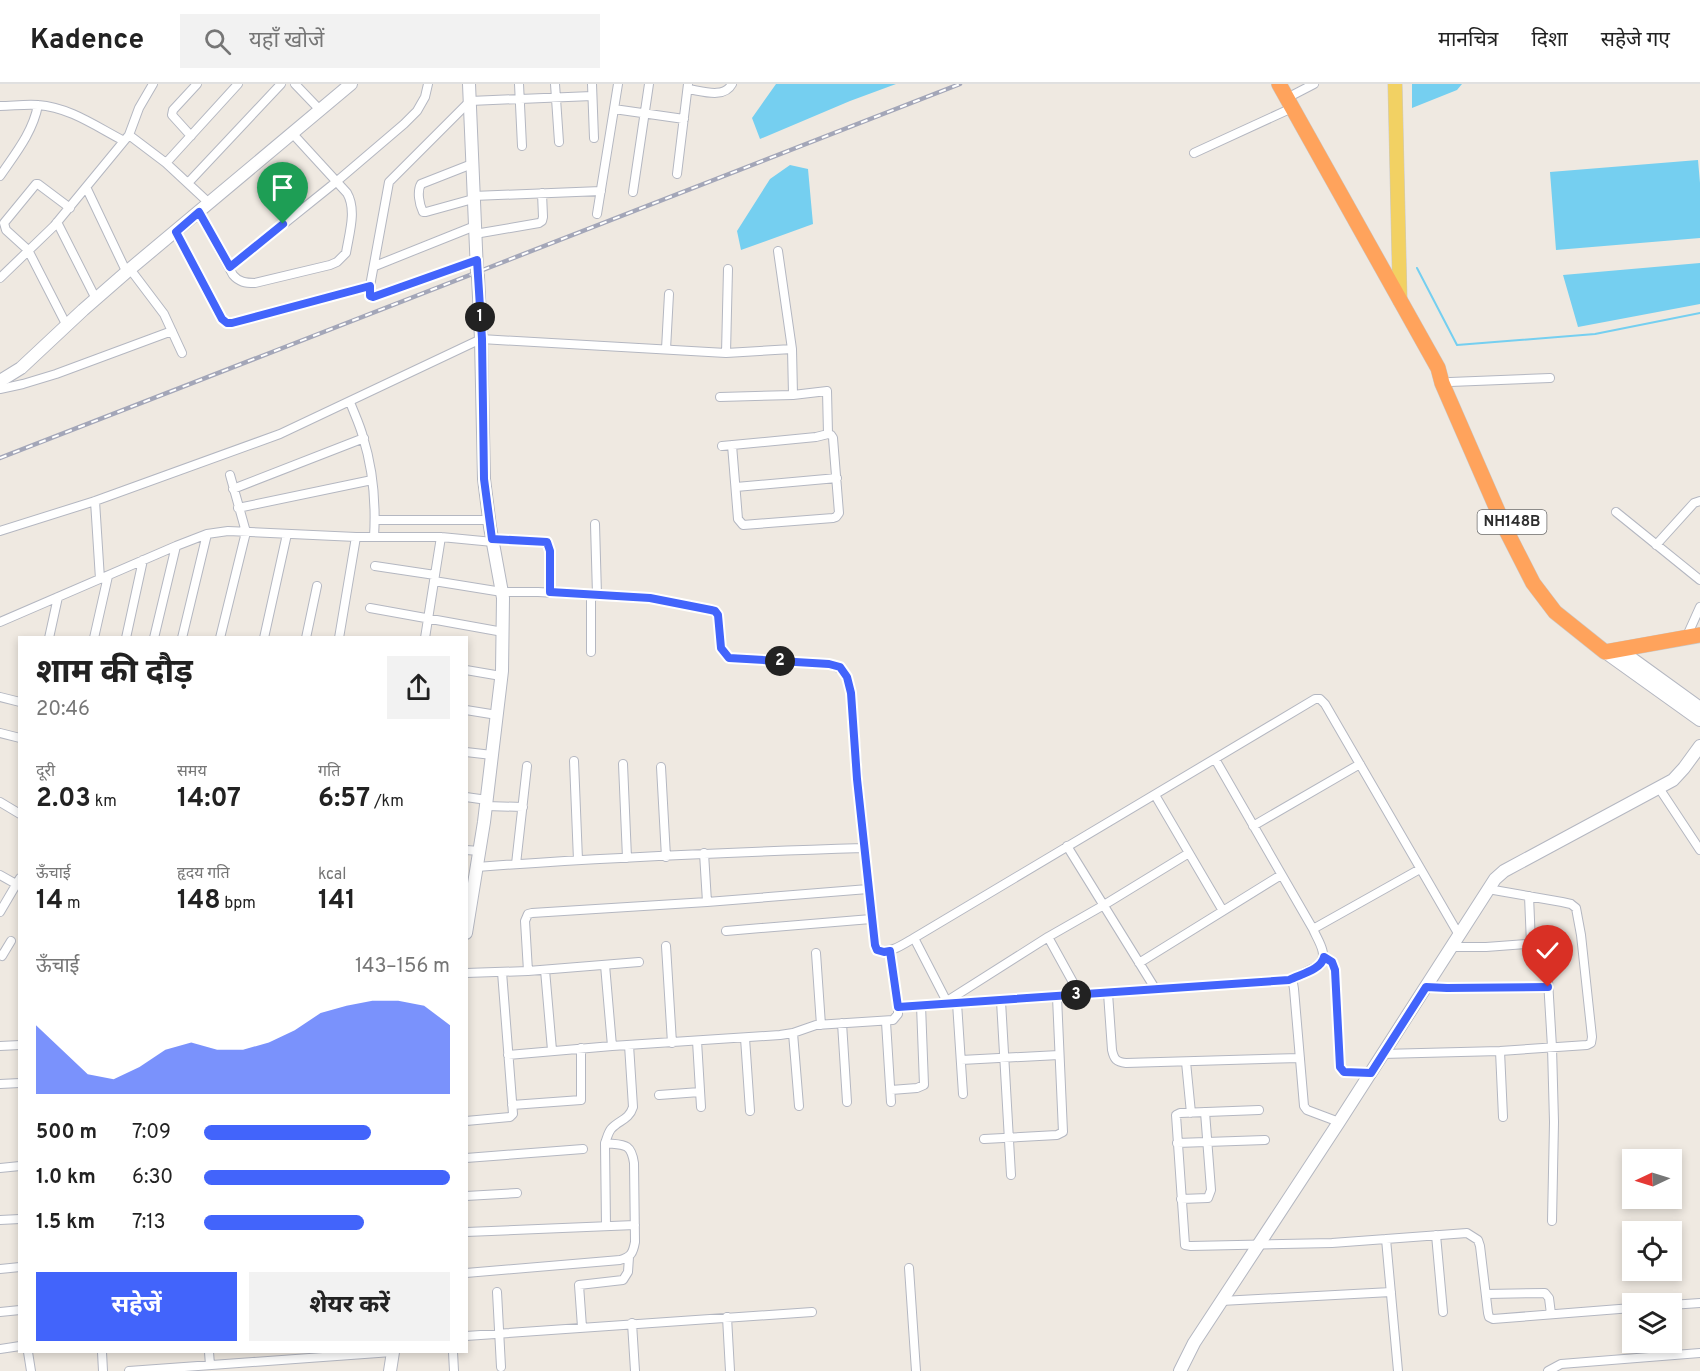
<!DOCTYPE html>
<html lang="hi">
<meta charset="utf-8">
<style>
body{margin:0;font-family:Overpass,"Noto Sans Devanagari",sans-serif;background:#f2f2f2;color:#222;height:100vh;display:flex;flex-direction:column;font-size:22px;white-space:nowrap}
*{box-sizing:border-box;margin:0}
p{font-size:20px;color:#767676}
.icon{flex:none;width:33px;height:33px;fill:none;stroke:currentColor;stroke-width:2;stroke-linecap:round;stroke-linejoin:round}
.map{position:relative;flex:1;overflow:hidden}
.panel{position:absolute;left:18px;top:552px;width:450px;height:717px;display:flex;flex-direction:column;background:#fff;border-radius:0px;box-shadow:0 3px 9px #0003}
.panel>*{flex:none}
.needle{width:39px;rotate:266deg}
.tools{position:absolute;left:1622px;top:1065px;display:grid;gap:12px}
.tools a{display:grid;place-items:center;width:60px;height:60px;border-radius:0px;background:#fff;box-shadow:0 3px 9px #0003;font-size:30px}
.pin{position:absolute;display:grid;place-items:center;width:51px;height:51px;color:#fff;margin:-62px -26px;border-radius:50% 50% 50% 0;rotate:-45deg;box-shadow:0 0 6px #0007}
.pin .icon{rotate:45deg}
.km{position:absolute;width:30px;height:30px;margin:-15px;border-radius:50%;background:#222;color:#fff;font-size:16px;line-height:30px;text-align:center}
.round{display:grid;place-items:center;flex:none;width:63px;height:63px;border-radius:0px;background:#f2f2f2}
.overview{display:flex;align-items:center;justify-content:space-between;height:102px;padding:0 18px}
h1{font-size:33px;font-weight:700;line-height:45px}
.figures{display:grid;grid-template-columns:repeat(3,1fr);gap:9px;height:102px;padding:6px 18px}
.figures div{display:grid;align-content:center}
.figures b{font-size:26px;font-weight:700}
.figures small{font-size:16px;font-weight:400}
.figures p{font-size:16px}
.chart{height:168px;padding:12px 18px}
.chart p{display:flex;justify-content:space-between}
.chart svg{width:100%;height:108px;margin-top:6px;fill:#4264fb;opacity:.7}
.cta{display:flex;gap:12px;margin-top:auto;padding:12px 18px}
.cta a{flex:1;height:69px;border-radius:0px;background:#4264fb;color:#fff;font-size:24px;font-weight:700;line-height:69px;text-align:center}
.cta a+a{background:#f2f2f2;color:#222}
ul{padding:0 18px;list-style:none;font-size:20px}
li{display:grid;grid-template-columns:96px 72px 1fr;align-items:center;height:45px}
li i{height:15px;border-radius:8px;background:#4264fb}
header{display:flex;align-items:center;gap:36px;box-sizing:border-box;height:84px;padding:0 30px;background:#fff;border-bottom:2px solid #e0e0e0}
header strong{font-size:28px}
nav{display:flex;gap:33px;margin-inline-start:auto;font-size:21px}
.search{width:420px;height:54px;background:#f2f2f2;display:flex;align-items:center;gap:15px;box-sizing:border-box;padding:0 21px;border-radius:0px;color:#767676;font-size:22px}
.map>svg:first-child{display:block}
.water{fill:#75cff0}
.lines{fill:none;stroke-linecap:round;stroke-linejoin:round}
.stream{stroke:#75cff0;stroke-width:2}
.street-casing{stroke:#b4b7c1;stroke-width:10}
.secondary-casing{stroke:#b4b7c1;stroke-width:14}
.primary-casing{stroke:#c9c9c9;stroke-width:15}
.highway-casing{stroke:#c9c9c9;stroke-width:16}
.street{stroke:#fff;stroke-width:8}
.secondary{stroke:#fff;stroke-width:12}
.primary{stroke:#f2d163;stroke-width:14}
.highway{stroke:#ffa35c;stroke-width:15}
.rail-casing{stroke:#a3a6b8;stroke-width:4.5}
.rail{stroke:#fff;stroke-width:2;stroke-dasharray:7;stroke-linecap:butt}
.secondary-bridge-casing{stroke:#b4b7c1;stroke-width:14;stroke-linecap:butt}
.secondary-bridge{stroke:#fff;stroke-width:12}
.route-casing{stroke:#fff;stroke-width:12}
.route{stroke:#4264fb;stroke-width:8}
.labels{text-anchor:middle;dominant-baseline:central;stroke-width:6;stroke-linejoin:round;paint-order:stroke}
.shield{fill:#fff;stroke:#6d6d6d;stroke-width:1.5}
.shield-label{font-size:15px;font-weight:bold;fill:#2e2e2e}
</style>
<header>
<strong>Kadence</strong>
<div class="search"><svg class="icon" aria-label="search" viewBox="0 0 24 24"><circle cx="10" cy="10" r="6"/><path d="M15 15l6 6"/></svg>यहाँ खोजें</div>
<nav><a>मानचित्र</a><a>दिशा</a><a>सहेजे गए</a></nav>
</header>
<div class="map">
<svg width="1700" height="1287" viewBox="0 0 1700 1287">
<rect width="100%" height="100%" fill="#efe9e1"/>
<path class="water" d="M776,0H896L850,17L760,55L752,34Z
M1412,0H1462L1457,6L1412,24Z
M1698,76L1700,99V154L1556,166L1550,88Z
M790,81L808,85L813,140L741,166L737,147L770,95Z
M1700,179V220L1578,243L1563,191Z"/>
<g class="lines">
<path class="stream" d="M1417,184L1457,261L1595,250L1700,229"/>
<g class="street-casing">
<path id="street" d="M295,0L320,26
M519,0L522,62
M555,0L559,58
M592,0L594,54
M688,5C702,7 724,15 732,0
M1287,14L1314,0
M0,22C12,22 25,20 38,21C69,23 97,43 124,57
M614,25L684,35
M129,51L166,79L209,119
M191,52L172,31L173,26L197,0
M1194,69L1292,24
M166,79L238,0
M472,80L421,100C417,107 419,120 423,128H426L473,115
M677,90L688,0
M0,92C15,70 33,48 38,21
M188,99L281,0
M86,103L127,189
M633,108L649,0
M473,112L601,107
M199,128L233,191C239,198 245,199 255,199L330,181L337,178L346,169C349,150 357,126 347,109L292,49
M597,130L618,0
M57,138L96,215
M176,148L222,235L227,239H232L370,202L389,98L470,17L592,12
M475,150L539,139L542,137L543,133L542,109
M778,167L792,265L793,311
M375,182L475,142
M230,183L336,98L404,40L417,27L425,13L428,0
M130,185L164,230L182,269
M0,194L54,142L124,57L129,51L139,24L153,0
M370,202V212L373,213L477,176
M67,242L28,166L6,146L4,139L36,100H38L70,124
M666,265L669,210
M726,269L728,185
M1450,298L1550,294
M0,305L23,300L56,290L172,247
M720,313L793,311L827,307L828,350L816,353L722,362
M350,318C354,329 360,341 363,353C373,385 376,420 374,453
M732,361L738,435L743,441L833,434L836,433L839,429L833,354L831,351L828,350
M736,403L837,394
M233,405L364,354
M95,417L100,495
M238,424L372,396
M1616,428L1700,496
M375,436H489
M595,440L597,511
M0,447L95,417L280,350L481,255L726,269L792,265
M492,455L547,458L550,467V508
M1656,461L1694,419L1700,417
M375,482L435,491
M434,497L502,508H538L650,514L711,526L715,527L718,531C720,546 717,563 729,574L829,580C847,586 847,592 851,609L860,721L875,861L877,866C890,870 902,861 914,854L1315,615H1320L1325,620L1459,851
M591,510V568
M370,524L503,548
M0,538L176,462L207,450L228,447L356,453H441L493,458
M49,554L58,513
M94,554L108,492
M126,554L143,476
M154,554L176,462
M182,554L207,450
M220,554L246,448L230,391
M264,554L287,450
M306,554L317,502
M339,554L356,453
M425,554L441,453
M1686,554L1700,523
M466,586L501,592
M0,613L20,618
M466,626L497,631
M0,649L20,654
M466,668L492,671
M1215,675L1313,845C1318,857 1328,869 1320,881L1289,896
M574,677L578,776
M623,680L627,774
M661,683L666,773
M1659,704L1700,766
M1155,711L1223,827
M466,713L487,716
M0,718L20,730
M486,722L523,723
M1253,742L1360,680
M1067,762L1156,906
M466,766L480,767
M704,769L707,818
M516,780L527,682
M477,783C606,773 735,768 864,764
M0,791L16,800
M1529,812L1531,860
M0,828L20,794
M1313,845L1420,785
M726,847L871,835
M1048,853L1080,911
M914,854L946,916
M666,862L672,959
M1451,863H1486L1540,859L1546,863L1552,963L1554,1038L1552,1137
M816,869L821,941
M0,871L2,872L11,857
M1324,873L1332,878L1335,886L1340,983L1344,988L1371,989
M1139,879L1281,791
M605,881L612,962
M545,886L552,966
M528,887L525,837L528,830L532,829L707,818L868,805
M466,889L528,887L639,878
M1426,903L1447,904L1548,903
M1108,909L1112,966C1114,975 1116,978 1126,979L1300,974
M1001,917L1011,1091
M944,919L1048,853L1104,821L1189,769
M957,919L963,1010
M898,923L1289,896L1293,899L1294,905L1304,1022L1307,1026L1339,1038
M886,938L891,1018
M842,939L847,1018
M793,949L799,1022
M745,954L750,1027
M697,957L701,1023
M0,962L20,961
M1500,967L1503,1033
M1382,970L1500,967L1587,961L1591,959L1592,953L1581,851L1576,824L1571,820L1562,818L1488,805
M508,971L612,962L780,951L793,949L816,941L893,936L898,930V923L890,867
M961,976L1059,971
M1186,978L1191,1029
M0,1000L20,999
M891,1006L917,1004L924,1001L921,921
M659,1011L700,1008
M512,1021L581,1016V964
M1259,1026L1180,1029L1176,1031L1185,1161L1191,1162L1332,1159L1467,1149L1478,1156L1480,1162L1488,1229L1489,1233L1493,1235L1632,1224
M466,1037L510,1033L513,1030L502,888
M984,1055L1057,1051L1063,1048L1057,913
M1177,1059L1265,1056
M466,1074L583,1065
M0,1084L20,1082
M466,1112L517,1109
M1181,1115L1208,1114L1211,1106L1205,1028
M0,1136L20,1135
M606,1142L605,1059C607,1054 608,1049 611,1045C619,1036 629,1036 633,1023L629,961
M466,1148L635,1141
M1436,1151L1443,1228
M1386,1155L1398,1287
M909,1184L916,1287
M0,1185L20,1183
M466,1189L620,1176C631,1173 633,1169 635,1158L634,1079C631,1058 623,1061 605,1059
M497,1208L501,1283
M1486,1210L1545,1209L1549,1214L1551,1230
M1221,1217L1391,1208
M1671,1221L1700,1219
M0,1228L20,1226
M727,1233L730,1287
M632,1239L635,1287
M582,1243L579,1201L623,1196L628,1188L629,1173
M466,1252L812,1228
M0,1265L20,1262
M28,1268L31,1287
M102,1268L103,1287
M209,1268L210,1281
M453,1268L454,1287
M129,1287L392,1268
M1548,1287L1561,1280L1700,1269"/>
</g>
<g class="secondary-casing">
<path id="secondary" d="M469,0L477,188
M0,297L21,284L83,226L130,185L351,0
M1620,566L1700,624
M1605,568L1700,636
M466,849L484,738L502,587L503,514L490,443L484,395L481,255L478,193
M390,1287L393,1268
M1180,1287L1194,1259L1339,1038L1495,795L1504,787L1673,696L1684,684L1700,662"/>
</g>
<g class="primary-casing">
<path id="primary" d="M1395,0L1400,217"/>
</g>
<g class="highway-casing">
<path id="highway" d="M1279,0L1438,284L1442,299L1506,446L1533,499L1555,528L1605,568L1700,551"/>
</g>
<use href="#street" class="street"/>
<use href="#secondary" class="secondary"/>
<use href="#primary" class="primary"/>
<use href="#highway" class="highway"/>
<g class="rail-casing">
<path id="rail" d="M0,374L960,0"/>
</g>
<use href="#rail" class="rail"/>
<g class="secondary-bridge-casing">
<path id="secondary-bridge" d="M477,188L478,193"/>
</g>
<use href="#secondary-bridge" class="secondary-bridge"/>
</g>
<g class="lines">
<g class="route-casing">
<path id="route" d="M283,140L230,183L199,128L176,148L222,235L227,239H232L370,202V212L373,213L477,176L482,255L484,395L492,455L547,458L550,467V508L650,514L711,526L715,527L718,531L721,564L729,574L829,580L840,583L847,593L851,609L857,695L875,861L877,866L884,868L890,867L898,923L1289,896C1301,890 1321,886 1324,873L1332,878L1335,886L1340,983L1344,988L1371,989L1426,903L1447,904L1548,903"/>
</g>
<use href="#route" class="route"/>
</g>
<g class="labels">
<rect class="shield" x="1477.5" y="426" width="69" height="24" rx="4.5"/>
<g class="shield-label">
<text x="1512" y="438">NH148B</text>
</g>
</g>
</svg>
<div class="tools">
<a><svg class="needle" viewBox="-14 -14 28 28"><path d="M0-13l5 13h-10z" fill="#e53935"/><path d="M0 13l5-13h-10z" fill="#767676"/></svg></a>
<a><svg class="icon" aria-label="locate" viewBox="0 0 24 24"><circle cx="12" cy="12" r="6"/><path d="M12 2v4M12 18v4M2 12h4M18 12h4"/></svg></a>
<a><svg class="icon" aria-label="layers" viewBox="0 0 24 24"><path d="M12 4l9 5-9 5-9-5zM3 14l9 5 9-5"/></svg></a>
</div>
<div class="pin" style="left:283px;top:140px;background:#1e9e55"><svg class="icon" aria-label="arrive" viewBox="0 0 24 24"><path d="M6 21V4h12l-3 4 3 4H6"/></svg></div>
<div class="pin" style="left:1548px;top:903px;background:#d93025"><svg class="icon" aria-label="check" viewBox="0 0 24 24"><path d="M5 12l5 5 9-10"/></svg></div>
<b class="km" style="left:480px;top:233px">1</b>
<b class="km" style="left:780px;top:577px">2</b>
<b class="km" style="left:1076px;top:911px">3</b>
<section class="panel">
<div class="overview"><div><h1>शाम की दौड़</h1><p>20:46</p></div><a class="round"><svg class="icon" aria-label="share" viewBox="0 0 24 24"><path d="M12 15V3M7 8l5-5 5 5M5 13v7h14v-7"/></svg></a></div>
<div class="figures">
<div><p>दूरी</p><b>2.03<small> km</small></b></div>
<div><p>समय</p><b>14:07</b></div>
<div><p>गति</p><b>6:57<small> /km</small></b></div>
</div>
<div class="figures">
<div><p>ऊँचाई</p><b>14<small> m</small></b></div>
<div><p>हृदय गति</p><b>148<small> bpm</small></b></div>
<div><p>kcal</p><b>141</b></div>
</div>
<div class="chart"><p><span>ऊँचाई</span>143–156 m</p>
<svg viewBox="0 0 160 44" preserveAspectRatio="none"><path d="M0 44V16L10 26L20 36L30 38L40 33L50 26L60 23L70 26L80 26L90 23L100 18L110 11L120 8L130 6L140 6L150 8L160 16V44z"/></svg>
</div>
<ul>
<li><b>500 m</b>7:09<i style="width:68%"></i></li>
<li><b>1.0 km</b>6:30<i style="width:100%"></i></li>
<li><b>1.5 km</b>7:13<i style="width:65%"></i></li>
</ul>
<div class="cta"><a>सहेजें</a><a>शेयर करें</a></div>
</section>
</div>
